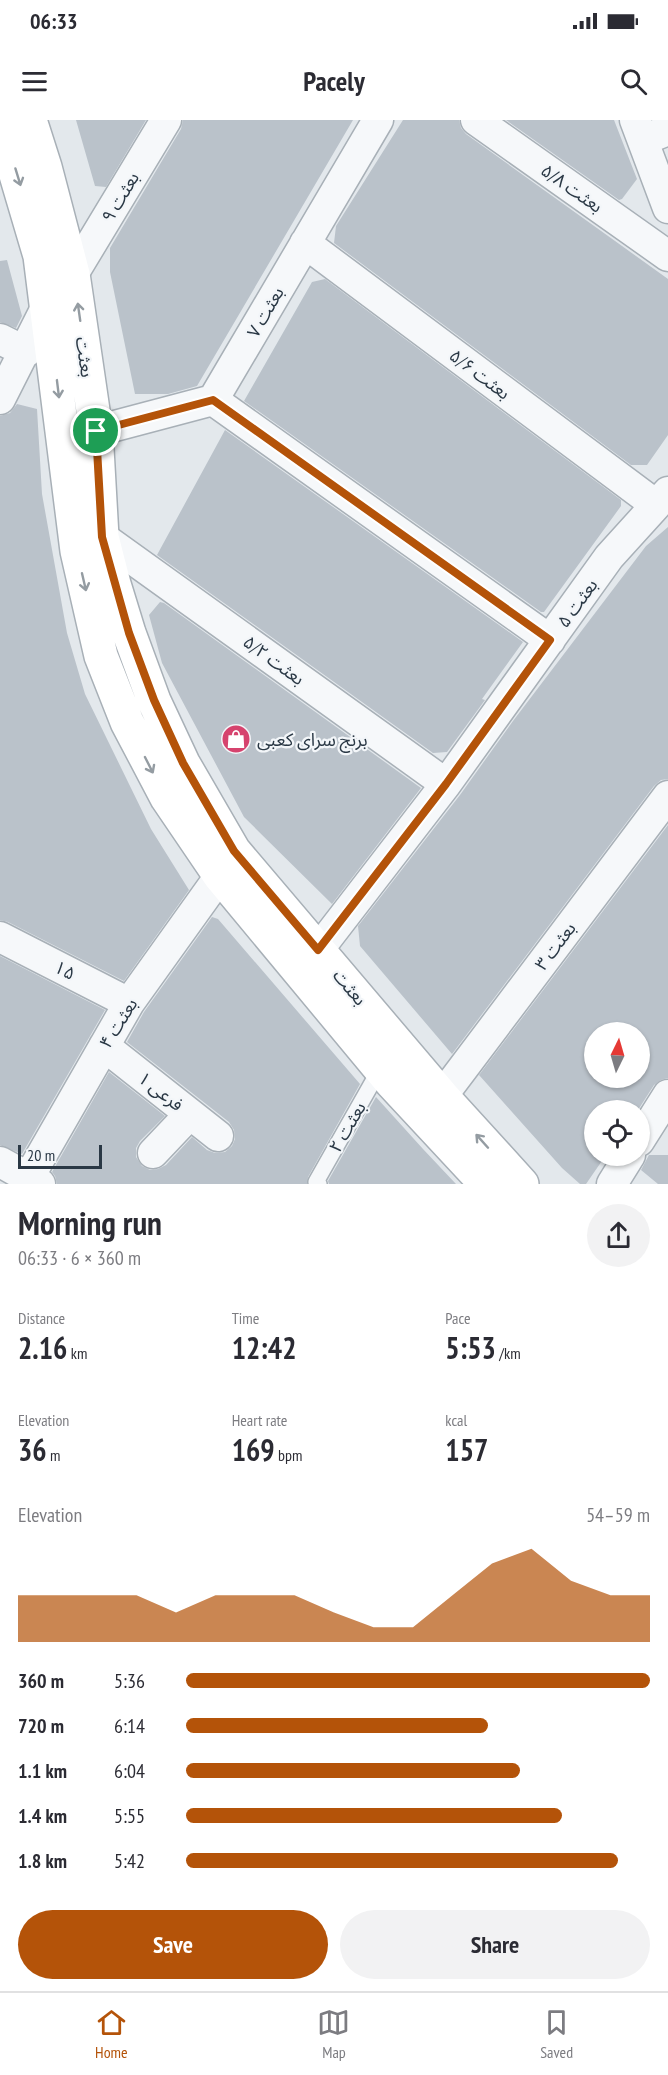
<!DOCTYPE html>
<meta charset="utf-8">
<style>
body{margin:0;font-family:"PT Sans Narrow","Noto Sans Arabic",sans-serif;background:#f2f2f3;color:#2b2b33;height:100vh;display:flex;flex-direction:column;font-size:22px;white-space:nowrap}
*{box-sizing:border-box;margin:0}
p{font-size:20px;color:#7c7c81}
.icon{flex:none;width:33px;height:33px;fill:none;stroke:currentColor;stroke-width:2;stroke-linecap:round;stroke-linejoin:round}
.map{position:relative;height:1064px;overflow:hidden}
.drawer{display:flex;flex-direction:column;background:#fff;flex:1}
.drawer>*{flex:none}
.needle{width:39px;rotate:5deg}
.fabs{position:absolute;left:584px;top:902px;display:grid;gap:12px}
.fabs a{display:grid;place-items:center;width:66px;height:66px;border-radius:50%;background:#fff;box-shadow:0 2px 4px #0004;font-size:30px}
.scale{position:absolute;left:18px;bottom:15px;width:84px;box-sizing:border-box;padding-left:6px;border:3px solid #2a3845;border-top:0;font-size:16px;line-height:21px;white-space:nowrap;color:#2a3845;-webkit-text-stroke:4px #f3f6f9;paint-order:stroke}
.pin{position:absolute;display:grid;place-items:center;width:51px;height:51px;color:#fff;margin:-26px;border:3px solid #fff;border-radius:50%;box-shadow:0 2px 6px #0007}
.round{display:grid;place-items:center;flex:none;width:63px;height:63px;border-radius:32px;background:#f2f2f3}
.summary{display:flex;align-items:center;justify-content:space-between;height:102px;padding:0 18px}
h1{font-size:33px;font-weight:700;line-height:45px}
.metrics{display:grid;grid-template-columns:repeat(3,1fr);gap:9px;height:102px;padding:6px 18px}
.metrics div{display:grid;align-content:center}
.metrics b{font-size:30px;font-weight:700}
.metrics small{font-size:16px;font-weight:400}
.metrics p{font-size:16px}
.chart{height:168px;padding:12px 18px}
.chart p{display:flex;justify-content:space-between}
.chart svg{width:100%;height:108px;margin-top:6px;fill:#b45309;opacity:.7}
.button{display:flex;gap:12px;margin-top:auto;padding:12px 18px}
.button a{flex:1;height:69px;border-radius:36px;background:#b45309;color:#fff;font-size:24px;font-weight:700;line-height:69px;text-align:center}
.button a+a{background:#f2f2f3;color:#2b2b33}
ul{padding:0 18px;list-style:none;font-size:20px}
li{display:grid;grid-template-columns:96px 72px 1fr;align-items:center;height:45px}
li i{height:15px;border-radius:8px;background:#b45309}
.status{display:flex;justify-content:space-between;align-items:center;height:42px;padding:0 30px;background:#fff;direction:ltr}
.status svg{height:16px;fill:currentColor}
header{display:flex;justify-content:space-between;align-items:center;height:78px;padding:0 18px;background:#fff;font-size:27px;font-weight:700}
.tab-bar{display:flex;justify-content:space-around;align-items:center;height:84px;border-top:2px solid #e1e1e2;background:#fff;font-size:16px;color:#7c7c81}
.tab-bar a{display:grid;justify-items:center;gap:3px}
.tab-bar .on{color:#b45309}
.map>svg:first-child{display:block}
.building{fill:#bac2ca;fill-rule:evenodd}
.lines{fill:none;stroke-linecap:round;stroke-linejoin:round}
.service-casing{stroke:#a8b0b7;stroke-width:18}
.minor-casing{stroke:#a8b0b7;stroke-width:33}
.secondary-casing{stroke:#a8b0b7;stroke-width:36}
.service{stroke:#f6f8fa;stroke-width:15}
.minor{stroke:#f6f8fa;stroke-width:30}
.secondary{stroke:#fff;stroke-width:33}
.oneway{stroke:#949ca2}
.route-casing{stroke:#fff;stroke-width:12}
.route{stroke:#b45309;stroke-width:8}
.labels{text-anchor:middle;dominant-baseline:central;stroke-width:4.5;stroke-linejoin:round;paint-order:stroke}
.street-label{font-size:18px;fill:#2a3845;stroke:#f3f6f9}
.poi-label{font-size:18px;fill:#2a3845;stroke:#f3f6f9;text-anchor:start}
</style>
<div class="status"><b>06:33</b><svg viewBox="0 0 49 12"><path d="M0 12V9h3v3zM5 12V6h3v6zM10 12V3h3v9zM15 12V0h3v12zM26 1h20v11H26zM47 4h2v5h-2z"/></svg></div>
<header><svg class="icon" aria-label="menu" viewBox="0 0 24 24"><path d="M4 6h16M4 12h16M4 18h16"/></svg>Pacely<svg class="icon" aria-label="search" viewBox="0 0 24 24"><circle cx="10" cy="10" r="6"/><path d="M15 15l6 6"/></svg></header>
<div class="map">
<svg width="668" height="1064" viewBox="0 0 668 1064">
<rect width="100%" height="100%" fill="#e3e8ec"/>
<path class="building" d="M76,0H146L106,67L95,66Z
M183,0H353L197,266L168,274H135L110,152V128L181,9Z
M403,0H459L461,8L466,14L668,159V315L647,345H631L334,123L336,106Z
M506,0H614L637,59L622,79L619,80Z
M7,140L22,196L16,208L0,202V141Z
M325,159L621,380V386L544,492H541L244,281L312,162Z
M17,284L37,289L42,374L67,513L85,574L151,709L189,770L124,861L8,802L0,800V296L10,293Z
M225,310L523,522L482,579L485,580L447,632L433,633L157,435Z
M668,407V659L661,660L654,666L452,934L360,826L358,806L460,675L513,601L646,426Z
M160,482L164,483L421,668L332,784L244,697L162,543L149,495Z
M668,705V958L661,960L654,965L638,990H594V1035H606L586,1064H580L562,1048L479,955ZM594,912H639V957H594Z
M212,797L218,799L360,964L308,1057L307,1064H57L55,1056L52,1052L109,952L165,996L140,1021L136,1028V1037L142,1046L150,1050L158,1049L166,1045L192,1017L207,1030L215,1033L225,1032L232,1026L235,1019L234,1010L229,1002L127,922L144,892Z
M0,836L105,890L22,1034L0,1025Z
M376,977L423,1029L456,1064H329L328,1061Z
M649,1035H668V1064H658L641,1050Z"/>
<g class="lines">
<g class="service-casing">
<path id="service" d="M319,1064L316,1062L380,949"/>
</g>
<g class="minor-casing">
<path id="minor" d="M476,0L668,136
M635,0L668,88
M643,20L668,10
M305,123L656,385
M73,154L166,0
M0,219L26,232
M0,279L47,186
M213,280L550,520
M96,311L213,280L378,0
M102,417L446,664
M0,817L129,883
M318,830L446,664L609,437L668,372
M104,926L218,1016
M442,976L668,676
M639,1021L668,975
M153,1033L190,994
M0,1042L40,1064
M29,1057L129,883L220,756
M612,1064L630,1035"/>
</g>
<g class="secondary-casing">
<path id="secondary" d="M30,0L45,47L73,154L96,311L102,417L114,464L129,513L154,581L183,643L234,731L442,976L522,1064
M0,1L40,136L77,431L101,536L127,602L167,678L220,756L391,962L486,1064"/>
</g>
<use href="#service" class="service"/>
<use href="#minor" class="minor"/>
<use href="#secondary" class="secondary"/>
</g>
<defs><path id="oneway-shaft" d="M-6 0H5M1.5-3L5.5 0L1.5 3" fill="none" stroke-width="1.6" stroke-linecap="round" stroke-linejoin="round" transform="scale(1.5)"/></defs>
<g class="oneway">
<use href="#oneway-shaft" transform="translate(18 57) rotate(73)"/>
<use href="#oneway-shaft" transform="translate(79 192) rotate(-98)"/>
<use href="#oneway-shaft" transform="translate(58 269) rotate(83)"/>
<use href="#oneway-shaft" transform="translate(84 462) rotate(77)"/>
<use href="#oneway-shaft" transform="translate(149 645) rotate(63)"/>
<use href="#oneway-shaft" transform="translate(482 1021) rotate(-132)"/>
</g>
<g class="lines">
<g class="route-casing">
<path id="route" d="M213,280L550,520L446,664L318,830L234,731L183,643L154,580L129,513L102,417L96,311Z"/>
</g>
<use href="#route" class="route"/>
</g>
<defs>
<g id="shop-disc" transform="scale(1.5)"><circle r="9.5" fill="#d6436e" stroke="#f3f6f9"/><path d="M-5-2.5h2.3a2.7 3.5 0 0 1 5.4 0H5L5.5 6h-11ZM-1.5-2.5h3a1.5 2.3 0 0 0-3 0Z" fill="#fff"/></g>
</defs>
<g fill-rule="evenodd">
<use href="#shop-disc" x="236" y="619"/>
</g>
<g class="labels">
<g class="street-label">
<text transform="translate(572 68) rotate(35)">بعثت ۵/۸</text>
<text transform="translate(120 77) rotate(-59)">بعثت ۹</text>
<text transform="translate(265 192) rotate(-60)">بعثت ۷</text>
<text transform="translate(85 237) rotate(82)">بعثت</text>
<text transform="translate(480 254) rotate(37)">بعثت ۵/۶</text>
<text transform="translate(577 483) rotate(-54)">بعثت ۵</text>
<text transform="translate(274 540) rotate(36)">بعثت ۵/۲</text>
<text transform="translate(555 826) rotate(-53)">بعثت ۳</text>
<text transform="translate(65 850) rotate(27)">۱۵</text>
<text transform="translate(350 867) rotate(50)">بعثت</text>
<text transform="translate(118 903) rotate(-58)">بعثت ۴</text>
<text transform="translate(161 971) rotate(38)">فرعی ۱</text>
<text transform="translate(347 1007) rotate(-60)">بعثت ۲</text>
</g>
<g class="poi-label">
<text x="257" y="619">برنج سرای کعبی</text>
</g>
</g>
</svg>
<div class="fabs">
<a><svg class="needle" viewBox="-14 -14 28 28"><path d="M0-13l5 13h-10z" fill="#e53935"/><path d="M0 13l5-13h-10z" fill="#7c7c81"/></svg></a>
<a><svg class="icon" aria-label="locate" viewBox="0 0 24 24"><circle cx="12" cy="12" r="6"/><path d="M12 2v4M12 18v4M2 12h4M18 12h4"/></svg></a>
</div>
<div class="scale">20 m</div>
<div class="pin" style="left:96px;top:311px;background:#1e9e55"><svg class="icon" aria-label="arrive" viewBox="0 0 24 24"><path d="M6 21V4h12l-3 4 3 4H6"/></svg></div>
</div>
<section class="drawer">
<div class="summary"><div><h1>Morning run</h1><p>06:33 · 6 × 360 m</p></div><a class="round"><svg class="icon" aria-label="share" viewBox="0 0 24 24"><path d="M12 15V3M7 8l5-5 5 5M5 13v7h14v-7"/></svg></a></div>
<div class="metrics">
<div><p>Distance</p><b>2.16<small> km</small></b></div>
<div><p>Time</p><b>12:42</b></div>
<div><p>Pace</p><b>5:53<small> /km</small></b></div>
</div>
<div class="metrics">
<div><p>Elevation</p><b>36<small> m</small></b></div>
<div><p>Heart rate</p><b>169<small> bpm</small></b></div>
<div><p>kcal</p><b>157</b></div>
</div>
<div class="chart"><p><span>Elevation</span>54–59 m</p>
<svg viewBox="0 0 160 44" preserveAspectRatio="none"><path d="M0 44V25L10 25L20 25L30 25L40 32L50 25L60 25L70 25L80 32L90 38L100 38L110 25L120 12L130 6L140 19L150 25L160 25V44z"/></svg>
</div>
<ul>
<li><b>360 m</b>5:36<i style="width:100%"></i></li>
<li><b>720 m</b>6:14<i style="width:65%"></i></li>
<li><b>1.1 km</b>6:04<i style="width:72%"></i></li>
<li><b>1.4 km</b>5:55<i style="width:81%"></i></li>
<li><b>1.8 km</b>5:42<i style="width:93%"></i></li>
</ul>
<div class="button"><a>Save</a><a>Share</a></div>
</section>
<nav class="tab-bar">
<a class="on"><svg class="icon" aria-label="home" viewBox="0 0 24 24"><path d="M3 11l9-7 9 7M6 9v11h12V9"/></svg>Home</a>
<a><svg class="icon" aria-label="map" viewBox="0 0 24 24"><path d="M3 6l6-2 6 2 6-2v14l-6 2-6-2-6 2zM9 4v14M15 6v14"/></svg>Map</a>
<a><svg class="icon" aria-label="saved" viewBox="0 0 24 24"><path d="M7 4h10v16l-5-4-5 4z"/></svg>Saved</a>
</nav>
